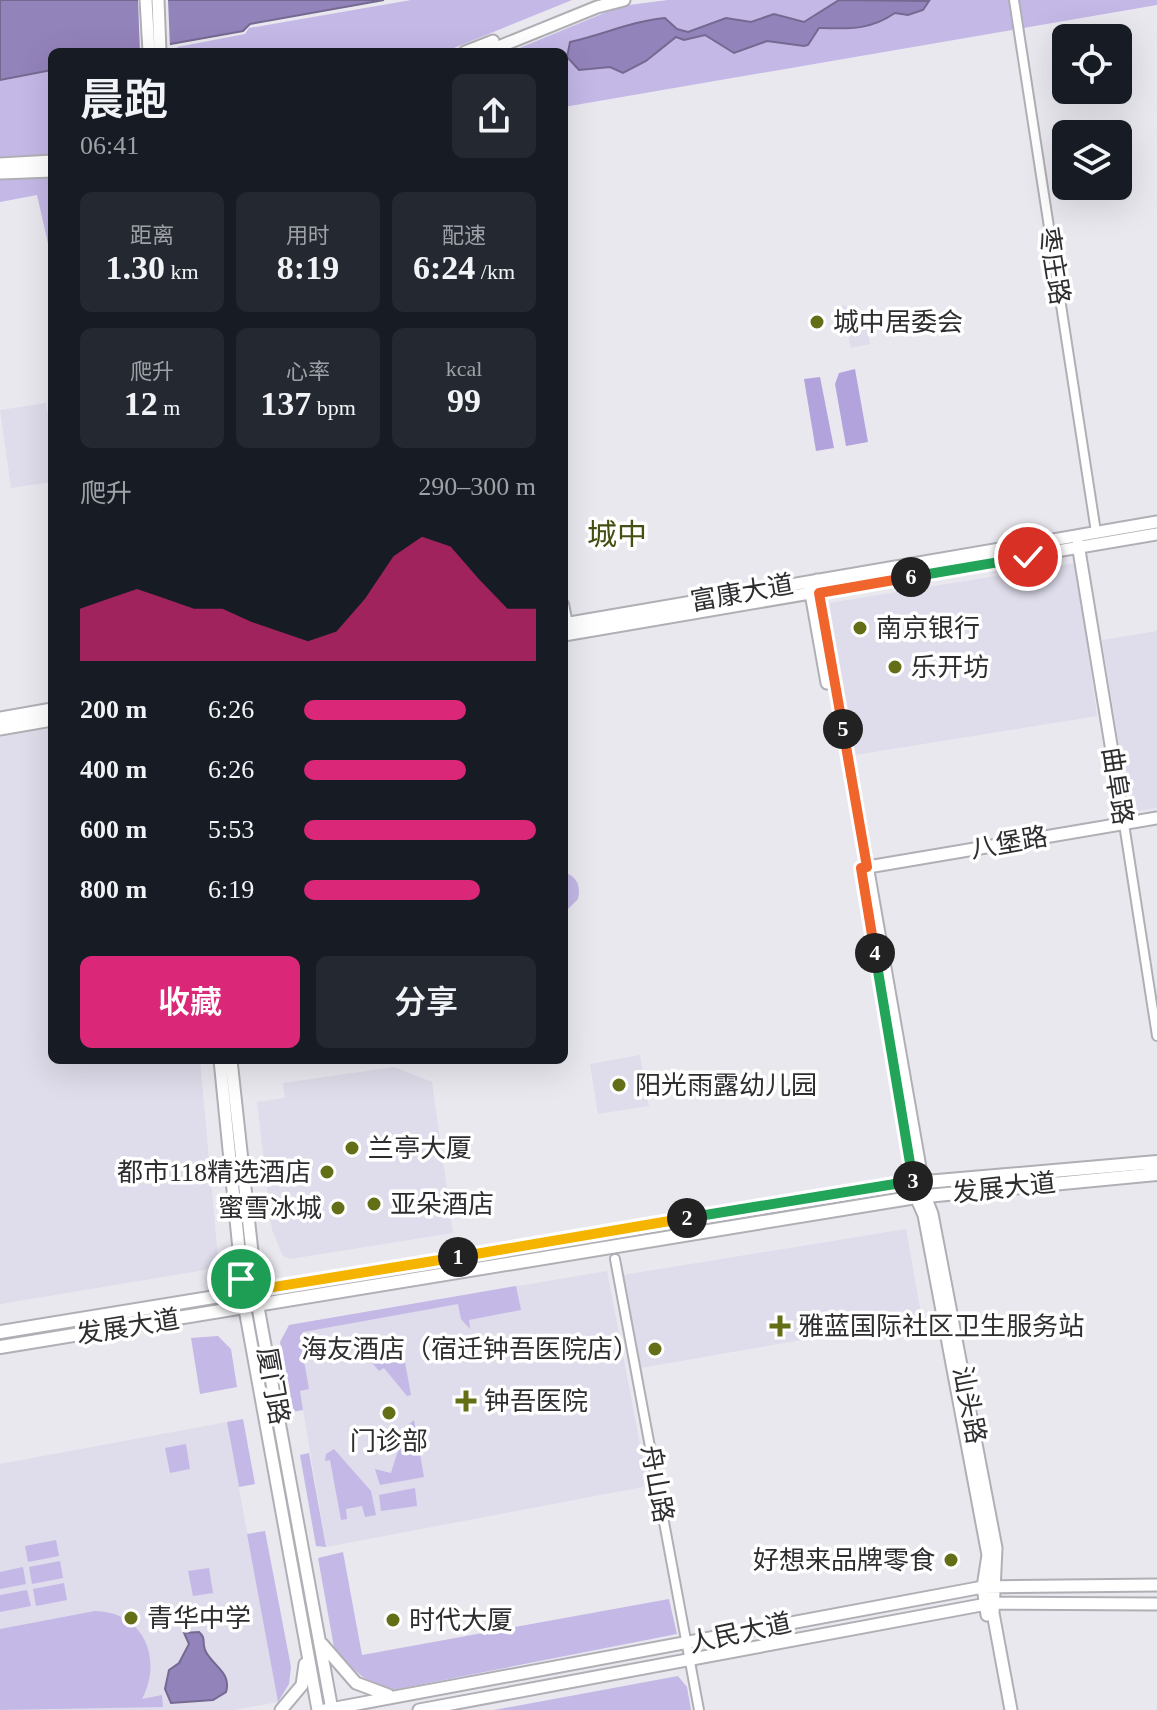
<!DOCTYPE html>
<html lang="zh">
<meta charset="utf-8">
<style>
body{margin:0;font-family:"Times New Roman","Noto Sans SC",serif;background:#242831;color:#f1f3f6;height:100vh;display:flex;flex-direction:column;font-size:30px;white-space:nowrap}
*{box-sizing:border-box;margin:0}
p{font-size:26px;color:#9ea1a6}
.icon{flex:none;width:44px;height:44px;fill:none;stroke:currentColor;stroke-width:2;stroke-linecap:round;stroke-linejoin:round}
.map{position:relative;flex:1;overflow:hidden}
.panel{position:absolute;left:48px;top:48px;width:520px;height:1016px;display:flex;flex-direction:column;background:#171b24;border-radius:12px;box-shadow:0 8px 32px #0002}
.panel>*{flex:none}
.controls{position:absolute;left:1052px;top:24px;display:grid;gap:16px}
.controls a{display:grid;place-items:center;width:80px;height:80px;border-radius:12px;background:#171b24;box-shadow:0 8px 32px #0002;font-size:40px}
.pin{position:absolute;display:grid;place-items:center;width:68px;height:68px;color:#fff;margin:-34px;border:4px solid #fff;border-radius:50%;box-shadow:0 2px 8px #0007}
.km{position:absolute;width:40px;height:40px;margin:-20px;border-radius:50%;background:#222;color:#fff;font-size:22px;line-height:40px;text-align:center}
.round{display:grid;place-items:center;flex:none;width:84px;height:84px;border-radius:12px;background:#242831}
.summary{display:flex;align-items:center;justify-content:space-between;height:136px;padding:0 32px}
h1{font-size:44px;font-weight:600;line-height:60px}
.metrics{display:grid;grid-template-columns:repeat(3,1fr);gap:12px;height:136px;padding:8px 32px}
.metrics div{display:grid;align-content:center;border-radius:12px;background:#242831;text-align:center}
.metrics b{font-size:34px;font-weight:600}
.metrics small{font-size:22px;font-weight:400}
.metrics p{font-size:22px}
.chart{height:224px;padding:16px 32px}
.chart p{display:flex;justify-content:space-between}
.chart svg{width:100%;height:144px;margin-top:8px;fill:#db2777;opacity:.7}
.cta{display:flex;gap:16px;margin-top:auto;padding:16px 32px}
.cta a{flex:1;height:92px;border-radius:12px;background:#db2777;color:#fff;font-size:32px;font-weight:600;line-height:92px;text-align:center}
.cta a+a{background:#242831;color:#f1f3f6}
ul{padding:0 32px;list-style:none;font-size:26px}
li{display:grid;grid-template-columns:128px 96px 1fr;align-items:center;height:60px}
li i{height:20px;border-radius:10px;background:#db2777}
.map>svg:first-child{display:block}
.built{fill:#dfdceb}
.green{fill:#c4b8e7}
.forest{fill:#b3a3dd}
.water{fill:#9383bb;stroke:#756991;stroke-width:2}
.pier{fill:#e9e8ef}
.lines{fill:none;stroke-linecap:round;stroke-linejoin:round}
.street-casing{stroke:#b0afb5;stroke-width:12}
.secondary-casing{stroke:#b0afb5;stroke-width:15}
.primary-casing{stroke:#b0afb5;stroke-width:16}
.street{stroke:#fff;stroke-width:8}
.secondary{stroke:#fff;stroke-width:11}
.primary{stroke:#fff;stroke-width:12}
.split-1-casing{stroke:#fff;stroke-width:16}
.split-2-casing{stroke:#fff;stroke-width:16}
.split-3-casing{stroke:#fff;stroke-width:16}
.split-4-casing{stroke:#fff;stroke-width:16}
.split-5-casing{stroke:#fff;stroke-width:16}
.split-6-casing{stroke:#fff;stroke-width:16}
.split-7-casing{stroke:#fff;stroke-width:16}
.split-1{stroke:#f5b400;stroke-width:10}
.split-2{stroke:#f5b400;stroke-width:10}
.split-3{stroke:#22a559;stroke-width:10}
.split-4{stroke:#22a559;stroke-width:10}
.split-5{stroke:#f0652b;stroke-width:10}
.split-6{stroke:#f0652b;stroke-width:10}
.split-7{stroke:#22a559;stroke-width:10}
.poi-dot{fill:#636e17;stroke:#fff;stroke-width:3}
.labels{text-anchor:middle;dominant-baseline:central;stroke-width:7;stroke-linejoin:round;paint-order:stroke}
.street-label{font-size:26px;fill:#2e2d30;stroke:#fff}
.poi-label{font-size:26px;fill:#2e2d30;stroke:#fff;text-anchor:start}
.quarter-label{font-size:30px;fill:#464e14;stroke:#fff}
</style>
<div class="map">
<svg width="1157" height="1710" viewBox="0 0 1157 1710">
<rect width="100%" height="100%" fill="#e9e8ef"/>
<path class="built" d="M842,305L862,312L870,344L851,348Z
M46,403L52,438V482L11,488L0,410Z
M1076,563L1097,716L855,755L829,603Z
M1157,631V808L1130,812L1102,640Z
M52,728V1060H200L218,1258L215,1265L205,1270L0,1304V737Z
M640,1055L649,1106L598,1114L590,1064Z
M394,1067L432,1082L453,1233L290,1259L283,1256L272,1230L257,1102L285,1098L283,1083Z
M906,1229L922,1319L640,1368L623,1275Z
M607,1271L648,1486L326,1547L289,1325Z
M227,1422L278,1702L235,1710H0V1464Z"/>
<path class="green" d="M411,0H572L444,52H178L177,47L245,34L249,28Z
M668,0H1157V5L564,107V52H510L621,6Z
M52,70V154L0,158V80Z
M52,177V261L37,195L0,202V180Z
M564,872C577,877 581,885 578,899L567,910Z
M516,1286L521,1310L469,1320L470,1329L461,1319L458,1304L303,1332L300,1338L309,1389L300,1391L303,1410L292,1412L280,1342L289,1325Z
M218,1336L231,1349L237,1387L200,1394L191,1338Z
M396,1341L402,1346L411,1395L407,1396L384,1368L379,1371L359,1348Z
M243,1419L255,1484L239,1487L227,1422Z
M414,1420L424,1477L380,1485L375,1469L391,1473L405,1428Z
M186,1444L190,1469L170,1473L165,1448Z
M334,1449L371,1491L376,1515L365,1517L362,1506L346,1509L347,1519L341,1520L330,1460L325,1461L326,1454Z
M309,1453L326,1547L316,1546L300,1455Z
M415,1488L417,1506L381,1511L379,1495Z
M265,1531L291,1667L289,1684L278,1702L247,1534Z
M56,1540L59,1556L28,1562L25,1546Z
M343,1552L362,1655L669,1599L677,1634L393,1690L364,1678L335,1653L318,1558Z
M60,1561L63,1578L32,1584L29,1567Z
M23,1567L26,1584L0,1589V1572Z
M209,1568L213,1593L193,1596L188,1571Z
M64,1583L67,1600L36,1606L33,1589Z
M27,1590L31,1606L0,1612V1595Z
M95,1611C144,1612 163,1659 142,1699L162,1695L163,1707L0,1710V1629Z
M678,1676L687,1687L691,1710H494Z"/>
<path class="forest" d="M855,369L868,442L846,446L835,384L839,373Z
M820,377L834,448L816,451L804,379Z"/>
<path class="water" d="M0,0H384L250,24L243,31L126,52H52V70L0,80Z
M839,0L929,1L923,10L908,15L895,13C870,30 851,29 819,28L808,45L804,46L767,41L734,53L705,35L684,40L676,37L646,61L623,73L610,67L579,70L567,57L570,42C602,35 632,21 665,18L677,29L688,32L726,18L751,22L774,14L804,22Z
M199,1632C206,1638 202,1641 205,1650C212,1666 232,1672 226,1692L213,1700L171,1703L165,1689L169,1670L179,1663L189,1644L184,1633Z"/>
<path class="pier" d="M138,0H168L170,48L140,52Z"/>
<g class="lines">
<g class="street-casing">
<path id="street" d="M1014,0L1096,532
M564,604L568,624
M1124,824L1157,1036
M615,1259L699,1710"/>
</g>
<g class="secondary-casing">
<path id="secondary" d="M146,0L149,52
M158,0L160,52
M465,52L493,41
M486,52L597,7L624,0
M0,164L52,161
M0,173L52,171
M1078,544L1124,824
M817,580L925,1196L932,1214L996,1548L993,1613L1011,1710
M809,582L827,683
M564,624L1157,522
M564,635L1157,534
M0,718L52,709
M0,729L52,720
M862,868L1157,818
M220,1060L245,1309L318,1710
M231,1060L258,1307L332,1710
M896,1079L916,1197L924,1215L988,1555L983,1587L987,1615
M322,1644L356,1683L388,1695
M281,1710L302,1685L305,1664
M325,1710L983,1587L1157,1585
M419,1710L992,1603L1157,1604"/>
</g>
<g class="primary-casing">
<path id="primary" d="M0,1332L914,1183L1157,1162
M0,1347L916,1197L1157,1174"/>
</g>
<use href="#street" class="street"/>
<use href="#secondary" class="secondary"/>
<use href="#primary" class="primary"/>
</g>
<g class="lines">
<g class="split-1-casing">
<path id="split-1" d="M241,1279L243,1292L458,1257"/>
</g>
<g class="split-2-casing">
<path id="split-2" d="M458,1257L687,1218"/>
</g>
<g class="split-3-casing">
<path id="split-3" d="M687,1218L913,1181"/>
</g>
<g class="split-4-casing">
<path id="split-4" d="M875,953L913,1181"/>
</g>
<g class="split-5-casing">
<path id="split-5" d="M843,729L867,867L861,868L875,953"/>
</g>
<g class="split-6-casing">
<path id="split-6" d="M843,729L819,593L911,577"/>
</g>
<g class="split-7-casing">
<path id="split-7" d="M911,577L1028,557"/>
</g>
<use href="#split-1" class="split-1"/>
<use href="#split-2" class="split-2"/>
<use href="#split-3" class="split-3"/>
<use href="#split-4" class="split-4"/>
<use href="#split-5" class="split-5"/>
<use href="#split-6" class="split-6"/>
<use href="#split-7" class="split-7"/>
</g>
<g class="poi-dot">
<circle cx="817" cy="322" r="8"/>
<circle cx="860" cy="628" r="8"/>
<circle cx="895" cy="667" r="8"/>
<circle cx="619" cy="1085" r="8"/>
<circle cx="352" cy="1148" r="8"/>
<circle cx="327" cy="1172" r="8"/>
<circle cx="374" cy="1204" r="8"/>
<circle cx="338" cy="1208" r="8"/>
<path d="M776 1314h8v8h8v8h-8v8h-8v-8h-8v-8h8z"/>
<circle cx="655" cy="1349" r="8"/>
<path d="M462 1389h8v8h8v8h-8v8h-8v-8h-8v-8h8z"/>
<circle cx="389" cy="1413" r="8"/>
<circle cx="951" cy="1560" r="8"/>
<circle cx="131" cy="1618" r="8"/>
<circle cx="393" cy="1620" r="8"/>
</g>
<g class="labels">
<g class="street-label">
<text transform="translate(1054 266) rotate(81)">枣庄路</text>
<text transform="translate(742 593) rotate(-10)">富康大道</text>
<text transform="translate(1117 786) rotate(81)">曲阜路</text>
<text transform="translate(1009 843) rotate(-10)">八堡路</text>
<text transform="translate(1004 1188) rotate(-6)">发展大道</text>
<text transform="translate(128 1327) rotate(-9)">发展大道</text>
<text transform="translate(273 1386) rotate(80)">厦门路</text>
<text transform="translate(969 1405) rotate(79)">汕头路</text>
<text transform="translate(657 1484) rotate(80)">舟山路</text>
<text transform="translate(740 1633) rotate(-12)">人民大道</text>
</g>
<g class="poi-label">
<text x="833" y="322">城中居委会</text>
<text x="876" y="628">南京银行</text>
<text x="911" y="667">乐开坊</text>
<text x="635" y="1085">阳光雨露幼儿园</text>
<text x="368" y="1148">兰亭大厦</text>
<text x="311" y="1172" text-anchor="end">都市118精选酒店</text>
<text x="390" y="1204">亚朵酒店</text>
<text x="322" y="1208" text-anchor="end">蜜雪冰城</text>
<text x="798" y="1326">雅蓝国际社区卫生服务站</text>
<text x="639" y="1349" text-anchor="end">海友酒店（宿迁钟吾医院店）</text>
<text x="484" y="1401">钟吾医院</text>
<text x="389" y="1441" text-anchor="middle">门诊部</text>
<text x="935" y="1560" text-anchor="end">好想来品牌零食</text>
<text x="147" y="1618">青华中学</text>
<text x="409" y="1620">时代大厦</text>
</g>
<g class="quarter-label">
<text x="617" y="534">城中</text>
</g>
</g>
</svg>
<div class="controls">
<a><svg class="icon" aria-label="locate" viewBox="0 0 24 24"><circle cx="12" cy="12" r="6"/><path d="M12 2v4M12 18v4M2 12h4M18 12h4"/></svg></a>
<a><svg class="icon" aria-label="layers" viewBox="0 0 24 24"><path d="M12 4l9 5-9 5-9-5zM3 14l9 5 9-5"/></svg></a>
</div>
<div class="pin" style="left:241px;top:1279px;background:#1e9e55"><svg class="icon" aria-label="arrive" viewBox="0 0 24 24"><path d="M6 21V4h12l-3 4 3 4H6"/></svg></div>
<div class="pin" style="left:1028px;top:557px;background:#d93025"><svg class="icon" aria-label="check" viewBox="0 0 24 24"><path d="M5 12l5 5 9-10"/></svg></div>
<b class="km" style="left:458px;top:1257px">1</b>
<b class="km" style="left:687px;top:1218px">2</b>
<b class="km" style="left:913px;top:1181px">3</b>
<b class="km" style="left:875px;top:953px">4</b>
<b class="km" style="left:843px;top:729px">5</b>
<b class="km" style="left:911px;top:577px">6</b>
<section class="panel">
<div class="summary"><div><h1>晨跑</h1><p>06:41</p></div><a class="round"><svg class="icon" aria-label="share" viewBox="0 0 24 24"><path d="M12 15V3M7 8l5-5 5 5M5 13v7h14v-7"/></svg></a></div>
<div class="metrics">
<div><p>距离</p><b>1.30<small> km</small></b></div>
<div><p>用时</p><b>8:19</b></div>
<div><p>配速</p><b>6:24<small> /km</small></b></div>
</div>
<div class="metrics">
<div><p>爬升</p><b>12<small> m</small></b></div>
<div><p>心率</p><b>137<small> bpm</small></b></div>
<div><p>kcal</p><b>99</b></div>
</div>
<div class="chart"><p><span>爬升</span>290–300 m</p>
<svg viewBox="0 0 160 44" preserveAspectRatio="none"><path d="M0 44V28L10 25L20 22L30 25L40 28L50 28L60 32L70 35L80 38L90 35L100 25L110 12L120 6L130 9L140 19L150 28L160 28V44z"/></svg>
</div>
<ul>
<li><b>200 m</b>6:26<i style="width:70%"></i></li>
<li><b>400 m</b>6:26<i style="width:70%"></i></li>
<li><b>600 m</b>5:53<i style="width:100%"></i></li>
<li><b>800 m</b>6:19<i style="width:76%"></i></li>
</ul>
<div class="cta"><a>收藏</a><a>分享</a></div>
</section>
</div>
